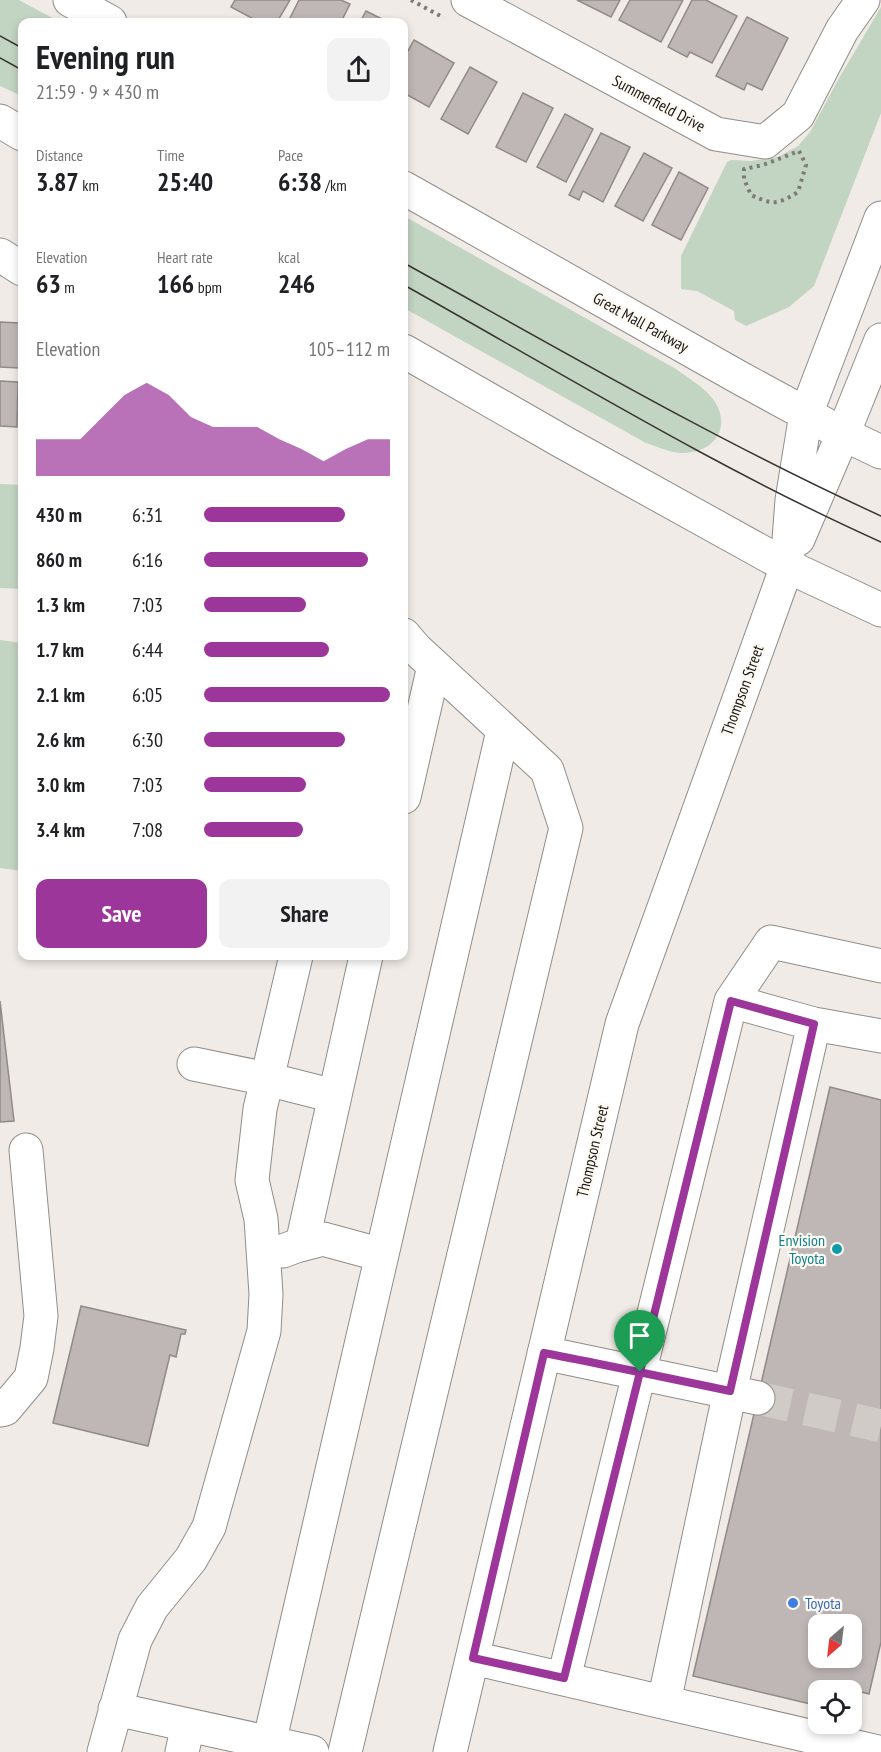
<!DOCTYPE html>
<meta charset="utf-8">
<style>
body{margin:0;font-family:"PT Sans Narrow",sans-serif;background:#f2f2f2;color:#202124;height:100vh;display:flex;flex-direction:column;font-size:22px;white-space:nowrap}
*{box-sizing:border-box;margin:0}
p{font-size:20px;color:#757577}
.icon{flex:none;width:33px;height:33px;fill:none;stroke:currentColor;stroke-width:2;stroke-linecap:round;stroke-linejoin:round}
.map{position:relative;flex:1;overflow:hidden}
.sheet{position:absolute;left:18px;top:18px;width:390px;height:942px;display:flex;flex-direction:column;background:#fff;border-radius:12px;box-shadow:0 3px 9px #0003}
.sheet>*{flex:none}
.needle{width:39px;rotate:208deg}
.tools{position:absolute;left:808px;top:1614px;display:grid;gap:12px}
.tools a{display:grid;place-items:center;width:54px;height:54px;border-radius:12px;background:#fff;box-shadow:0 3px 9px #0003;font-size:30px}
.pin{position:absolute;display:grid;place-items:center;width:51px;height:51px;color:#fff;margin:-62px -26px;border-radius:50% 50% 50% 0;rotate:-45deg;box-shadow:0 0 6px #0007}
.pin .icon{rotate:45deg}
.round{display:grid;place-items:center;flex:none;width:63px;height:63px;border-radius:12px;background:#f2f2f2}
.head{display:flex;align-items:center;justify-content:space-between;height:102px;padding:0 18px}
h1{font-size:33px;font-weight:700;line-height:45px}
.figures{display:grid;grid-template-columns:repeat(3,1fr);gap:9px;height:102px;padding:6px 18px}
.figures div{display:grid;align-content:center}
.figures b{font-size:26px;font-weight:700}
.figures small{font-size:16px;font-weight:400}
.figures p{font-size:16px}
.chart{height:168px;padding:12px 18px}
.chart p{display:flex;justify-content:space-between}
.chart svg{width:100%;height:108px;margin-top:6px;fill:#9c369a;opacity:.7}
.primary-button{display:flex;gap:12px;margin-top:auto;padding:12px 18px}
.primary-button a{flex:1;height:69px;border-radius:12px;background:#9c369a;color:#fff;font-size:24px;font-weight:700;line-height:69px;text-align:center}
.primary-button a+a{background:#f2f2f2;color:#202124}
ul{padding:0 18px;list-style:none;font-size:20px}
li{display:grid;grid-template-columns:96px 72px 1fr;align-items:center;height:45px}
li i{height:15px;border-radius:8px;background:#9c369a}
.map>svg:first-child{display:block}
.green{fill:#c2d4c2}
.building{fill:#beb7b5;stroke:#908a88;stroke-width:1.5;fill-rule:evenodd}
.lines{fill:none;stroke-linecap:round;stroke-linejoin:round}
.minor-tunnel{stroke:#d0cbc6;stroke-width:33;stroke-dasharray:33 16;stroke-linecap:butt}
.minor-casing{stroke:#918d88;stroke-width:35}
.major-casing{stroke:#918d88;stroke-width:35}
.highway-casing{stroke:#918d88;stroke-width:35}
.path{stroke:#7e7a77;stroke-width:4;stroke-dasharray:3 4.5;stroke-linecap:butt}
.minor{stroke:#fff;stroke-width:33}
.major{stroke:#fff;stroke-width:33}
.highway{stroke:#fff;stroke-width:33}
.tram{stroke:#383533;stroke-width:1.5}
.route-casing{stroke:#fff;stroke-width:12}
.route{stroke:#9c369a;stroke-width:8}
.culture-dot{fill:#0f9aa8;stroke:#fdf9f3;stroke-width:2}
.shop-dot{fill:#3f7fe0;stroke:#fdf9f3;stroke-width:2}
.labels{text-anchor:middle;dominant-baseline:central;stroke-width:4.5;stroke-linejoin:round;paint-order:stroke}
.street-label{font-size:16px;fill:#181614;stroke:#fdf9f3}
.culture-label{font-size:16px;fill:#0d838f;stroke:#fdf9f3;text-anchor:end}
.shop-label{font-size:16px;fill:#366cbe;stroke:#fdf9f3;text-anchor:start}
</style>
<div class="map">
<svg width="881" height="1752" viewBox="0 0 881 1752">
<rect width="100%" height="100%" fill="#f0ebe6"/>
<path class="green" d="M0,0H19L60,22H22V96L0,86Z
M881,7V113L814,286L789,307L746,326L735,320L734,311L697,291L681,289V256L727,162L731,160L751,161L778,157L798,146L810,132L838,80Z
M404,216L676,369C688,378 704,387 713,399C733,427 714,453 683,453C671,453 658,447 646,443L404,308Z
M0,484L22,485V589L0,588Z
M0,640L22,643V871L0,868Z"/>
<path class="building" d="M235,0H290L277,22H259L231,7Z
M299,0H341L350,4L341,22H288Z
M577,0H620L611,17Z
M630,0H683L661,42L619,20Z
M692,0H706L737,16L712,63L690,52L687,57L668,47Z
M366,11L388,22H360Z
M747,17L788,38L762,90L747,83L744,90L716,76Z
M414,40L454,63L429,107L404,93V58Z
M470,67L497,82L468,134L441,119Z
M523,93L553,108L526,162L496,147Z
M565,114L593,129L566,182L537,167Z
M601,133L630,147L603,202L583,191L579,200L569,195Z
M644,153L672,168L643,221L615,206Z
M679,172L708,188L681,240L652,225Z
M0,322L20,323L19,368L0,367Z
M0,381L18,382L17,427L0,426Z
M0,1001L14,1121L0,1122Z
M830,1087L881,1100V1642L869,1694L844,1687L843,1690H819V1706L693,1676ZM819,1624H852V1658H819Z
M81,1306L186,1330L185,1334H181L176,1357L170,1355L148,1446L53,1423Z"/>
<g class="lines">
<path class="minor-tunnel" d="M758,1398L881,1426"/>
<g class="minor-casing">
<path id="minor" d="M468,0L716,134L765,142L798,115L842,30L863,0
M0,255L22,269
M404,797L434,666
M731,1001L814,1024
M194,1064L267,1079L334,1096
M302,1244L366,956
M283,1251L296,1246L323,1239L382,1255
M544,1353L758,1398
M0,1410L5,1409L31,1378L37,1348L41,1316L26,1150
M473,1658L878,1752
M564,1678L731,1001L771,942L881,966
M664,1702L730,1391L814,1024L881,1036
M115,1709L312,1752
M104,1752L135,1640L152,1607L191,1559L209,1527L264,1331L266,1294L261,1219L252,1180L260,1109L296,956
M182,1752L188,1725
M267,1752L503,731
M345,1752L566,828L547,770L415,648L404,635
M450,1752L622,1024L787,566"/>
</g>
<g class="major-casing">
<path id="major" d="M70,0L110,22
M0,121L22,134
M404,188L740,378L843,434L881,452
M404,351L563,442L787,566L881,610
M798,539L843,434
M787,566L792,500L806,414"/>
</g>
<g class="highway-casing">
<path id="highway" d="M806,414L881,218
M843,434L881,340"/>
</g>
<path class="path" d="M411,0L444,18
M799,151L806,165L798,192C777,205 773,205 751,195L744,179V169L763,165Z"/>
<use href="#minor" class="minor"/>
<use href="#major" class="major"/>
<use href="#highway" class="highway"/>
<path class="tram" d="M0,36L22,48
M0,58L22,70
M404,263C561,350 717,441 881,516
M404,285C561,373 716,468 881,542"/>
</g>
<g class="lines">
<g class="route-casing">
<path id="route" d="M640,1372L564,1678L473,1658L544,1353C606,1365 668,1378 730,1391L814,1024L731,1001L640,1372"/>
</g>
<use href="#route" class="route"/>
</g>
<circle class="culture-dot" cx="837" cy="1249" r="6"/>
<circle class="shop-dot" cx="793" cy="1603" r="6"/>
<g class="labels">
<g class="street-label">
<text transform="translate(659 103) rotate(28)">Summerfield Drive</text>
<text transform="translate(641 322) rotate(29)">Great Mall Parkway</text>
<text transform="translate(742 690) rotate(-70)">Thompson Street</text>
<text transform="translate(592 1151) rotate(-77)">Thompson Street</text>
</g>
<g class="culture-label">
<text x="825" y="1240">Envision<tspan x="825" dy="18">Toyota</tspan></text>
</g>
<g class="shop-label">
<text x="805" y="1603">Toyota</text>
</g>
</g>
</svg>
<div class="tools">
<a><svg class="needle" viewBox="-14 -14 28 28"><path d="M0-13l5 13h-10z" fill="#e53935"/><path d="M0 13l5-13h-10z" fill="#757577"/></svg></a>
<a><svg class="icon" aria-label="locate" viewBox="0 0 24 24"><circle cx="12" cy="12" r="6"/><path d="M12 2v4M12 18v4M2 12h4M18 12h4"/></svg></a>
</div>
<div class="pin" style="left:640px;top:1372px;background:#1e9e55"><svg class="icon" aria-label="arrive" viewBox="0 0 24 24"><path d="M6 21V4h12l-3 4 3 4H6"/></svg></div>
<section class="sheet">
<div class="head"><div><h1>Evening run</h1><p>21:59 · 9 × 430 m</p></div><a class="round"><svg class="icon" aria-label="share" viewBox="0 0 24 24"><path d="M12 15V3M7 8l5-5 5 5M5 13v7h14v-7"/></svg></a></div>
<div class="figures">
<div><p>Distance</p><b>3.87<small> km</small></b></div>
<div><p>Time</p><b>25:40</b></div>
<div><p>Pace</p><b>6:38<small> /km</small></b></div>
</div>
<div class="figures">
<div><p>Elevation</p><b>63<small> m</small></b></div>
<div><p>Heart rate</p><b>166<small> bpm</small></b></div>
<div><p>kcal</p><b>246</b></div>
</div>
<div class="chart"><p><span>Elevation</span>105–112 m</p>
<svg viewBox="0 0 160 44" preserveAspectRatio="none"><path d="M0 44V29L10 29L20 29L30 20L40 11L50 6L60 11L70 20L80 24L90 24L100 24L110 29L120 33L130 38L140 33L150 29L160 29V44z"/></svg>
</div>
<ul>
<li><b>430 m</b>6:31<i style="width:76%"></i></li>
<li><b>860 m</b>6:16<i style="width:88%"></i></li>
<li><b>1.3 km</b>7:03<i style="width:55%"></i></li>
<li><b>1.7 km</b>6:44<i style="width:67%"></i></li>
<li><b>2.1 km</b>6:05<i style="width:100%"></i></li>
<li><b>2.6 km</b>6:30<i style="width:76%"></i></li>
<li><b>3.0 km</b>7:03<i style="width:55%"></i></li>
<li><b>3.4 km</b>7:08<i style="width:53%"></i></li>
</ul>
<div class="primary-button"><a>Save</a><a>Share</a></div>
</section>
</div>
